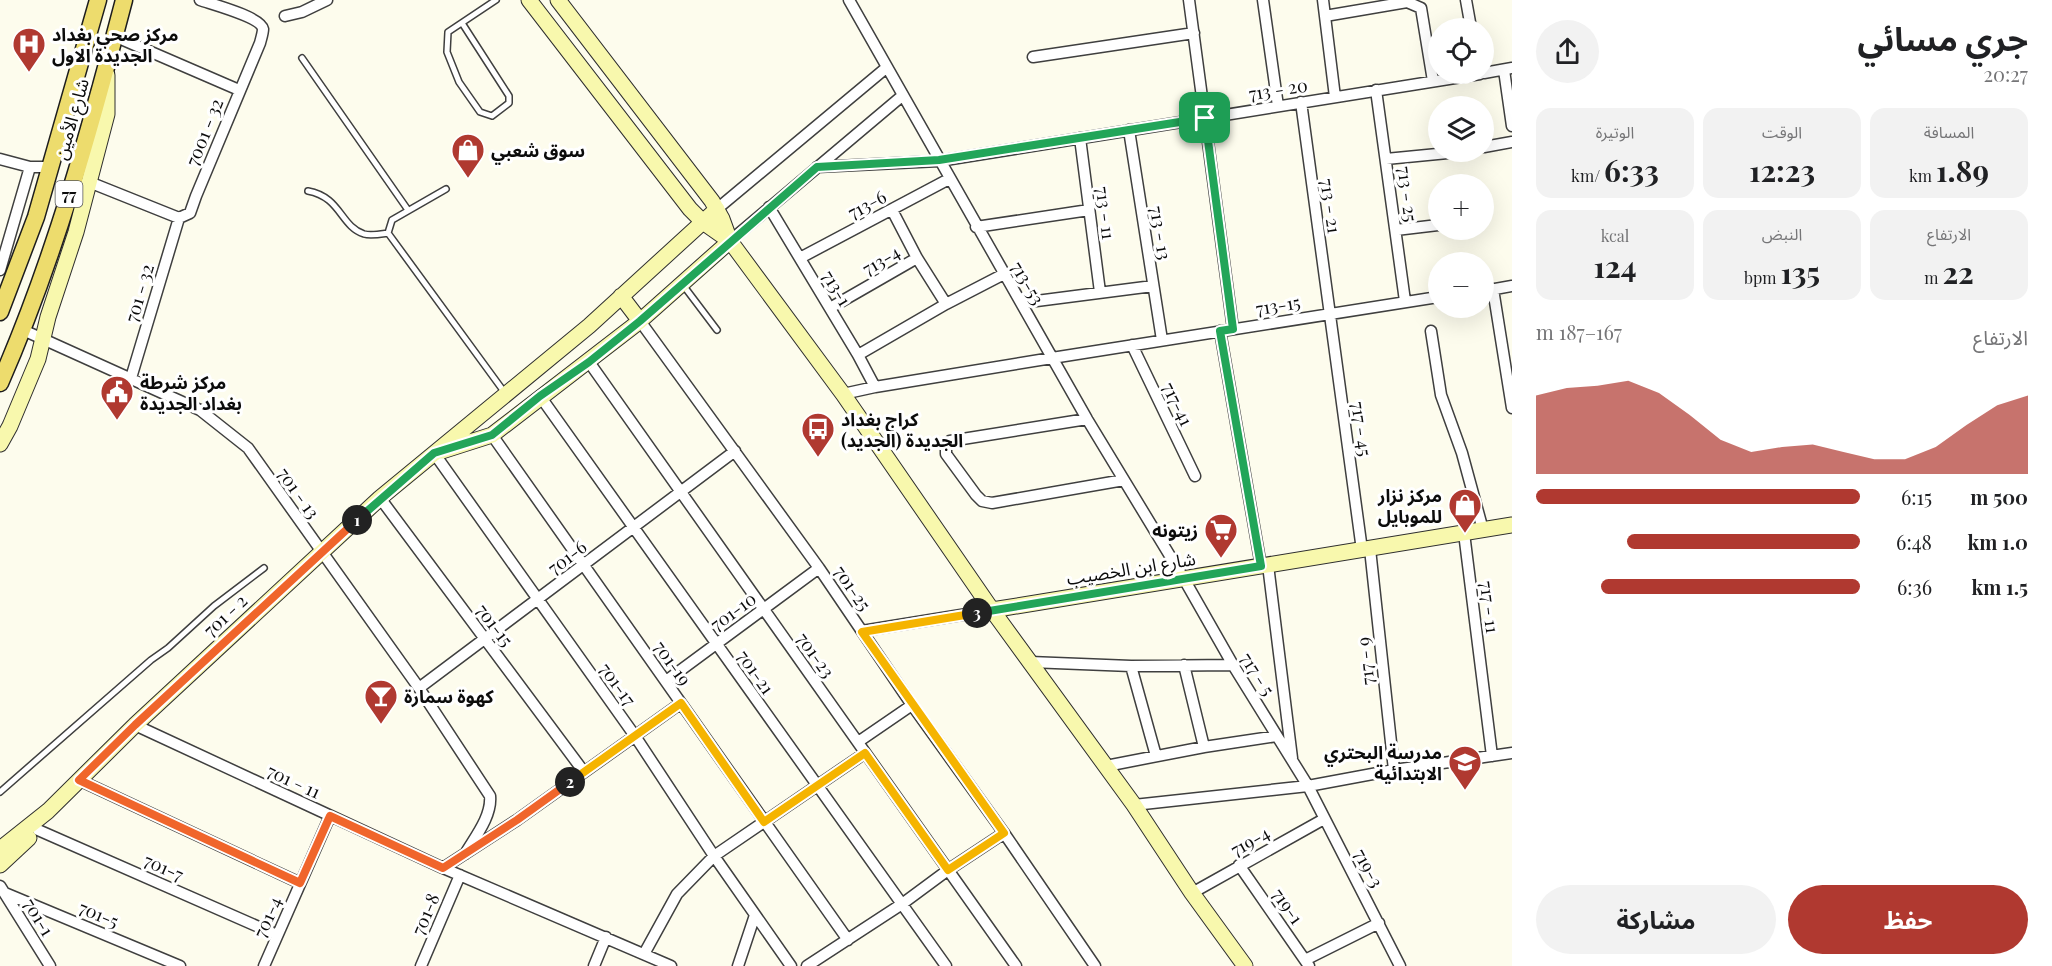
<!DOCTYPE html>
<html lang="ar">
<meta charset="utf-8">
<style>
body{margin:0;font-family:"Playfair Display","Noto Sans Arabic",serif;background:#f2f2f2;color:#202124;direction:rtl;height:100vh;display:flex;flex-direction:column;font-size:22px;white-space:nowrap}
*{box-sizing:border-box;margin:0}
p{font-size:20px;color:#757577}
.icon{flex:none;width:33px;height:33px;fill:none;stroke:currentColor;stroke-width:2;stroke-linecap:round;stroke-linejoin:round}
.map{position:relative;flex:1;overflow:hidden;direction:ltr}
.side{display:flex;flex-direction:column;background:#fff;width:540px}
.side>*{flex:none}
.controls{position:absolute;left:1428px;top:18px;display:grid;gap:12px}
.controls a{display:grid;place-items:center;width:66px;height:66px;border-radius:50%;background:#fff;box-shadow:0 6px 24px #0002;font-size:30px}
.pin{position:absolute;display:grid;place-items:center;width:51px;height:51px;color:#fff;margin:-26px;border-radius:12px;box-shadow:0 3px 9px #0006}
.km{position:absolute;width:30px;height:30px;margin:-15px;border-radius:50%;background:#222;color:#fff;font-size:16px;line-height:30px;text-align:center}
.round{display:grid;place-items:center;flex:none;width:63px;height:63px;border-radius:32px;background:#f2f2f2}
.overview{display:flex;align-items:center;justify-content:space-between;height:102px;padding:0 24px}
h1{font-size:33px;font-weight:700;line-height:45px}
.figures{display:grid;grid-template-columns:repeat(3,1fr);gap:9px;height:102px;padding:6px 24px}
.figures div{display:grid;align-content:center;border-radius:15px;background:#f2f2f2;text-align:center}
.figures b{font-size:30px;font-weight:700}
.figures small{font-size:16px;font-weight:400}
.figures p{font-size:16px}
.chart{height:168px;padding:12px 24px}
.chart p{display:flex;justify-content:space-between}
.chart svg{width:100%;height:108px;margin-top:6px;fill:#b03930;opacity:.7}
.button{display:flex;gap:12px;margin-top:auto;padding:12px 24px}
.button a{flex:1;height:69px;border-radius:36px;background:#b03930;color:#fff;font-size:24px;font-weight:700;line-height:69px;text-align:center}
.button a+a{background:#f2f2f2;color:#202124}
ul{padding:0 24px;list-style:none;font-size:20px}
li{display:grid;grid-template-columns:96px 72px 1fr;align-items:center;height:45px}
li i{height:15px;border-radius:8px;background:#b03930}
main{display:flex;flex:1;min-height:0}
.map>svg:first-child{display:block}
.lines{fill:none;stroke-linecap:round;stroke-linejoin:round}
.lane-casing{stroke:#3f3f3f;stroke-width:8}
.street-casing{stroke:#3f3f3f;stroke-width:13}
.secondary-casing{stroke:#2e2e2e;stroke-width:17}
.primary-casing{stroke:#1d1d1d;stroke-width:19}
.lane{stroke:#fff;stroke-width:5}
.street{stroke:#fff;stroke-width:10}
.secondary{stroke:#f8f8ad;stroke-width:15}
.primary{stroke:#eddc6d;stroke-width:16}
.split-1-casing{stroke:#fff;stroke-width:12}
.split-2-casing{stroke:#fff;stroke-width:12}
.split-3-casing{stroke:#fff;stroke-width:12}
.split-4-casing{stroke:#fff;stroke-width:12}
.split-1{stroke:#22a559;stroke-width:8}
.split-2{stroke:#f0652b;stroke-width:8}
.split-3{stroke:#f5b400;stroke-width:8}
.split-4{stroke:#22a559;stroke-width:8}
.labels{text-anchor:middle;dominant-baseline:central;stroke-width:6;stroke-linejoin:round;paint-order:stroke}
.shield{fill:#fff;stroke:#555;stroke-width:1.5}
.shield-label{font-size:16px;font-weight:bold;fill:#0c0c0c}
.poi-label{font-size:18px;font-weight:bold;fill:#0c0c0c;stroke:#fff;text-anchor:start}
.street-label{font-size:18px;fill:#0c0c0c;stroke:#fff}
</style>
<main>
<section class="side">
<div class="overview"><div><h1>جري مسائي</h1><p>20:27</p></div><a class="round"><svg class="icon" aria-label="share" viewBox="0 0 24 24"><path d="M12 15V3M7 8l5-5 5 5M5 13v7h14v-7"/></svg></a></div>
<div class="figures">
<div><p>المسافة</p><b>1.89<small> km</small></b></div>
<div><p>الوقت</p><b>12:23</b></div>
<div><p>الوتيرة</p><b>6:33<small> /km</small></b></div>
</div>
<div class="figures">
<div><p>الارتفاع</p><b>22<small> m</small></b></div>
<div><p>النبض</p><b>135<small> bpm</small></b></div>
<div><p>kcal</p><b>124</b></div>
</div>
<div class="chart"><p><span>الارتفاع</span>167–187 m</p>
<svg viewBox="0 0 160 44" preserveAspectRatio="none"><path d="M0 44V12L10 9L20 8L30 6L40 11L50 20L60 30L70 35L80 33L90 32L100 35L110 38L120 38L130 33L140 24L150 16L160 12V44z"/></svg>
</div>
<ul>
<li><b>500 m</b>6:15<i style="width:100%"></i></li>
<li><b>1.0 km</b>6:48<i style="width:72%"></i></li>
<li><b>1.5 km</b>6:36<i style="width:80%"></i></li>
</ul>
<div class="button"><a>حفظ</a><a>مشاركة</a></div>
</section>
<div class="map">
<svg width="1512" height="966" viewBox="0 0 1512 966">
<rect width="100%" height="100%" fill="#fdfced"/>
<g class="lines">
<g class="lane-casing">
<path id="lane" d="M462,23L509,96V103L492,116L480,112L459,82L447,52L448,32L496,0
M302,58L408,210
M446,189L392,220L388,233L505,393
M308,191C341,197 340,226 364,234C371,236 381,234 388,233
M683,285L717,330
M0,792L151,660L168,648L214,606L264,568"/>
</g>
<g class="street-casing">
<path id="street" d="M849,0L1087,419L1184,579L1233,665L1308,786L1400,966
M1189,0L1233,329
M1263,0L1278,106
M1323,0L1335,97
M1466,0L1471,28
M285,16L302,12L327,0
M1325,16L1407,2L1421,8L1433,81
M114,36L239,90
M1033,57L1194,33
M1504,70L1512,126
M1484,73L1512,68
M1376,90L1405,301
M1301,102L1362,550
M1129,130L1162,340
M1080,138L1100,292
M1484,147L1512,142
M0,159L30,167H51
M1386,159L1458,152
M817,167L939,161L1480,74
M89,182L179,218L190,213L196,196L260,43C261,39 263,33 263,29C261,17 211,4 200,0
M769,207L858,355L875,387
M717,209L886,68
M892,210L917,258L946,304
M976,227L1089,210
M1396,230L1438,225
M730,241L902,96
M800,258L949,179
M0,270L30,167
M1493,289L1512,408
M1484,291L1512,286
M1021,303L1153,286
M830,308L917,258
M640,321L819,568L912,705L1004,833L1095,966
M23,330L200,410L248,448L419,688L490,796C492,816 475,837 465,854
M1220,331L1261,566
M1431,331L1441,395L1462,453L1483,530
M1132,345L1195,476
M858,355L946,304L1004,274
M589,362L1016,966
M131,378L179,218
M843,394L875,387L1052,358L1438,297
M540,396L946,966
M1087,419L950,441L946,445V454L976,495L982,501L992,503L1124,480
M492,435L848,940
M434,453L635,736L714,856L791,966
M380,498L584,772
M1464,533L1492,756
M1370,549L1394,770
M1268,565L1292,758
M862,631L992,610
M1030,662L1131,666L1233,665
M1184,665L1204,747
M1131,666L1156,756
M666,681L819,568
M419,688L735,451
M135,725L443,868L671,966
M858,742L912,705
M1106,766L1204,747L1277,736
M79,780L300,883
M1134,805L1308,786L1394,770L1512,753
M38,830L277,935
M1239,865L1309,966
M443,868L517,820L681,703
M0,886L50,966
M5,893L180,966
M1192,893L1324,819
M644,954L677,894L714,856L865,753
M1305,960L1379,923
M264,966L330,816
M421,966L460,875
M594,966L606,937
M738,966L755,915
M807,966L902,904L948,870L1004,833"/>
</g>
<g class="secondary-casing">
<path id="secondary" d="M529,0L690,209L703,222L730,241L843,394L992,610L1134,805L1192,893L1245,966
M558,0L712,201L722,219L730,241
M621,296L640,321
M0,444L10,426L38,359L48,317L76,232L107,114V75
M442,451L492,435L640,321L730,241
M992,610L1512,525
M0,849L48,811L135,725L380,498L589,326L717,209
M0,865L29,838"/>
</g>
<g class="primary-casing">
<path id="primary" d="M0,312L36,217L98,0
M0,383C54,260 90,130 124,0"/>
</g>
<use href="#lane" class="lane"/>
<use href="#street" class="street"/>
<use href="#secondary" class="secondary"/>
<use href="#primary" class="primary"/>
</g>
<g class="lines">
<g class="split-1-casing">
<path id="split-1" d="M357,520L434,453L492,435L540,396L589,362L640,321L817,167L939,160L1205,118"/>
</g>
<g class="split-2-casing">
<path id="split-2" d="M357,520L135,725L79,780L300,883L330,816L443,868L517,820L570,782"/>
</g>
<g class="split-3-casing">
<path id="split-3" d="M570,782L681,703L764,822L865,753L948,870L1004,833L862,632L977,613"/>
</g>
<g class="split-4-casing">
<path id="split-4" d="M977,613L1261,566L1220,331L1233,329L1205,118"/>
</g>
<use href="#split-1" class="split-1"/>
<use href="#split-2" class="split-2"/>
<use href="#split-3" class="split-3"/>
<use href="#split-4" class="split-4"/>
</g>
<defs>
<g id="hospital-pin" transform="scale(1.725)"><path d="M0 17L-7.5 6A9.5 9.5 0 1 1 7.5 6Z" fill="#b03930" stroke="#fff"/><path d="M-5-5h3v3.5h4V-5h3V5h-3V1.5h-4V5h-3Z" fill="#fff"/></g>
<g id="shop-pin" transform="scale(1.725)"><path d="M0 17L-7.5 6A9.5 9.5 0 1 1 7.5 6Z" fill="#b03930" stroke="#fff"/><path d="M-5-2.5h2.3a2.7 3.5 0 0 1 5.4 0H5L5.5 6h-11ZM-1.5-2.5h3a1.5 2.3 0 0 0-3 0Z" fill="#fff"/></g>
<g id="civic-pin" transform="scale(1.725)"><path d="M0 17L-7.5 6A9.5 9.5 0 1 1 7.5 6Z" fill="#b03930" stroke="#fff"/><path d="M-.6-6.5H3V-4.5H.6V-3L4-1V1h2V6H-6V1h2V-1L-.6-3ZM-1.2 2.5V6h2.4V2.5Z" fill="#fff"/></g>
<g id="bus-pin" transform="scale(1.725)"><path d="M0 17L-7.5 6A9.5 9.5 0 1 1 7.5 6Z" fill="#b03930" stroke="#fff"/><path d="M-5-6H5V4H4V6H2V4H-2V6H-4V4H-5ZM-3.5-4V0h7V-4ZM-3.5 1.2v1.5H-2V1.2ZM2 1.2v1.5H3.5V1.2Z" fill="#fff"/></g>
<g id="supermarket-pin" transform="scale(1.725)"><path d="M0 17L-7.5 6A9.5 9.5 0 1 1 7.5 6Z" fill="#b03930" stroke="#fff"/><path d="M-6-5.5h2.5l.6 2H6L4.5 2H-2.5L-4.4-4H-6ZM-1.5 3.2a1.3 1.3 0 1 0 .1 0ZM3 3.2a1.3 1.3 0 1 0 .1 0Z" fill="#fff"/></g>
<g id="bar-pin" transform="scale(1.725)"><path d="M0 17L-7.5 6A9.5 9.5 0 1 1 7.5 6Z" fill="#b03930" stroke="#fff"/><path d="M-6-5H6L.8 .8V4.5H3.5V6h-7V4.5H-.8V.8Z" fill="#fff"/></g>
<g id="school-pin" transform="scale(1.725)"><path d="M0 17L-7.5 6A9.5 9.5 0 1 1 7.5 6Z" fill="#b03930" stroke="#fff"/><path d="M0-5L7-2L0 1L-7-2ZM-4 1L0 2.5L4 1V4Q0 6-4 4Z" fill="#fff"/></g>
</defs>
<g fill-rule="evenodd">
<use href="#hospital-pin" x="29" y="44"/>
<use href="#shop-pin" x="468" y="150"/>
<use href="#civic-pin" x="117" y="392"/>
<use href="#bus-pin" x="818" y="429"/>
<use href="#shop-pin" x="1465" y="505"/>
<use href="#supermarket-pin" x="1221" y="530"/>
<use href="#bar-pin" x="381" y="696"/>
<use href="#school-pin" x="1465" y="762"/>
</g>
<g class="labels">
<rect class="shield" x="55.5" y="181" width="27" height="26" rx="4.5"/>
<g class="shield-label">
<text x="69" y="194">77</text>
</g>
<g class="poi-label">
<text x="52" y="34">مركز صحي بغداد<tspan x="52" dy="21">الجديدة الاول</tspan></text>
<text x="491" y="150">سوق شعبي</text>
<text x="140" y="382">مركز شرطة<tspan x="140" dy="21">بغداد الجديدة</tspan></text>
<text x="841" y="419">كراج بغداد<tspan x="841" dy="21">الجديدة (الجديد)</tspan></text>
<text x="1442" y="495" text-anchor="end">مركز نزار<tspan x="1442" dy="21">للموبايل</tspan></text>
<text x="1198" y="530" text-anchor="end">زيتونه</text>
<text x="404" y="696">كهوة سمارة</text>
<text x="1442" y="752" text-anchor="end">مدرسة البحتري<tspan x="1442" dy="21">الابتدائية</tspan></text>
</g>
<g class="street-label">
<text transform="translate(1278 89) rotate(-9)">713 - 20</text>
<text transform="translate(71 119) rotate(-74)">شارع الأمين</text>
<text transform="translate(204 132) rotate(-68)">7001 - 32</text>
<text transform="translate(1408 194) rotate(83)">713 - 25</text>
<text transform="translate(867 204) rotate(-28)">713-6</text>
<text transform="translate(1331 206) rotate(82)">713 - 21</text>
<text transform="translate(1106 213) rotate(83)">713 - 11</text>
<text transform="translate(1161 233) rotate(81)">713 - 13</text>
<text transform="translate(881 260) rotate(-30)">713-4</text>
<text transform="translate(1028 283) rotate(60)">713-53</text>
<text transform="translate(837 288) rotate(59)">713-1</text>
<text transform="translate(139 293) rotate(-73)">701 - 32</text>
<text transform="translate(1278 305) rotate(-9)">713-15</text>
<text transform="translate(1178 404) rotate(64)">717-41</text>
<text transform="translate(1362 429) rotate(82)">717 - 45</text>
<text transform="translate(299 493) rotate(55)">701 - 13</text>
<text transform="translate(567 557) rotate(-37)">701-6</text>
<text transform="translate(1131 568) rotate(-9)">شارع ابن الخصيب</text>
<text transform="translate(853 588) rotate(56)">701-25</text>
<text transform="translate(1490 607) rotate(83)">717 - 11</text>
<text transform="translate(733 611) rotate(-36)">701-10</text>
<text transform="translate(225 615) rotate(-43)">701 - 2</text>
<text transform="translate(495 625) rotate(53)">701-15</text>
<text transform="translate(816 655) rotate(55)">701-23</text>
<text transform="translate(1365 661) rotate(-96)">717 - 9</text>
<text transform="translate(673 663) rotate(55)">701-19</text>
<text transform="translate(756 672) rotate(55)">701-21</text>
<text transform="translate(1258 674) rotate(58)">717 - 5</text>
<text transform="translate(618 684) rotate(54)">701-17</text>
<text transform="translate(294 781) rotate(25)">701 - 11</text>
<text transform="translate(1250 841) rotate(-29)">719-4</text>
<text transform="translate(164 867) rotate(24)">701-7</text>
<text transform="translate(1369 868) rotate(62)">719-3</text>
<text transform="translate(1288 906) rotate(55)">719-1</text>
<text transform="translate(99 914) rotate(23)">701-5</text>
<text transform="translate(425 914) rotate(-67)">701-8</text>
<text transform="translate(39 917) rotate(59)">701-1</text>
<text transform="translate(267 917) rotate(-66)">701-4</text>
</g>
</g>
</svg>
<div class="controls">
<a><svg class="icon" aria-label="locate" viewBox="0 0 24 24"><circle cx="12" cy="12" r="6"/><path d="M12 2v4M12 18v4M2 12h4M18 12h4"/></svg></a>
<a><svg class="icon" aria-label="layers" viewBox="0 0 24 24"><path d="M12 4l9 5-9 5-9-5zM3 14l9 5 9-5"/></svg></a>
<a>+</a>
<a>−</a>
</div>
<div class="pin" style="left:1205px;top:118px;background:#1e9e55"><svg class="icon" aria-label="arrive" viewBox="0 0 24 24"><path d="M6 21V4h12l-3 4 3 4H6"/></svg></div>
<b class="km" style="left:357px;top:520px">1</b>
<b class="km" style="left:570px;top:782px">2</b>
<b class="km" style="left:977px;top:613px">3</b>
</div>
</main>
